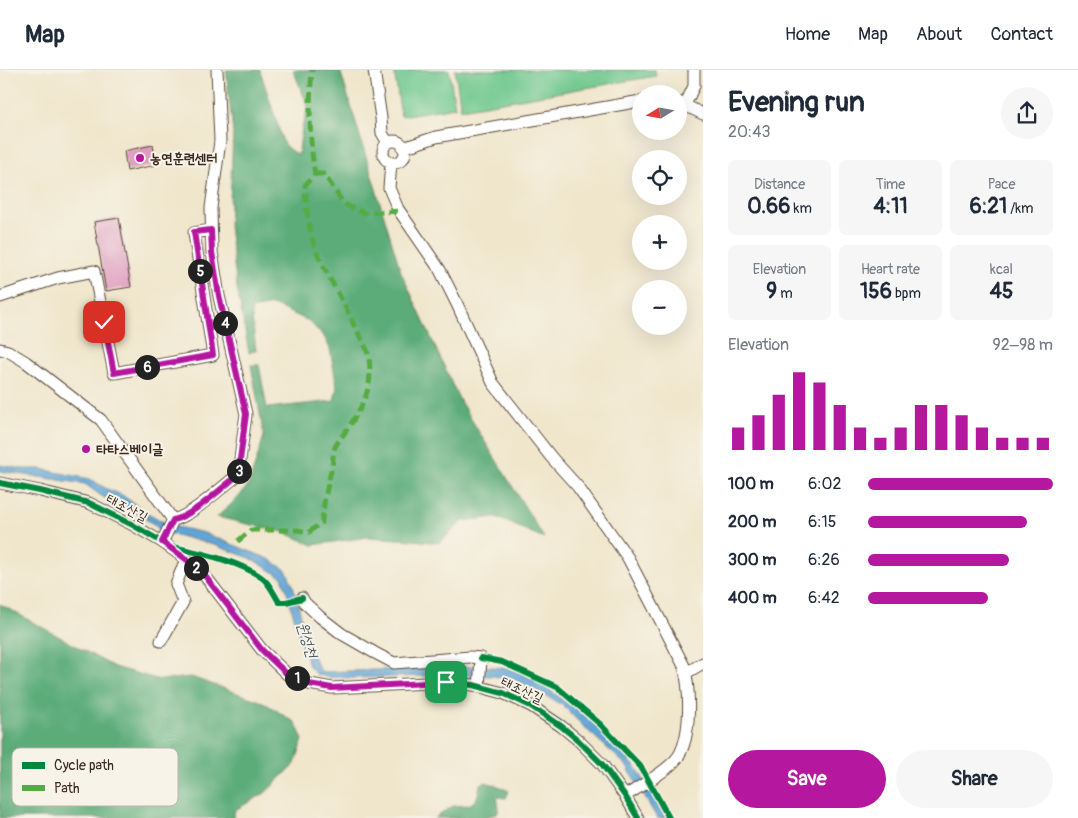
<!DOCTYPE html>
<meta charset="utf-8">
<style>
body{margin:0;font-family:Pangolin,"Poor Story",sans-serif;background:#f6f6f7;color:#1f2937;height:100vh;display:flex;flex-direction:column;font-size:19px;white-space:nowrap}
*{box-sizing:border-box;margin:0}
p{font-size:16px;color:#747a83}
.icon{flex:none;width:28px;height:28px;fill:none;stroke:currentColor;stroke-width:2;stroke-linecap:round;stroke-linejoin:round}
.map{position:relative;flex:1;overflow:hidden}
.drawer{display:flex;flex-direction:column;background:#fff;width:375px}
.drawer>*{flex:none}
.needle{width:32px;rotate:259deg}
.fabs{position:absolute;left:632px;top:15px;display:grid;gap:10px}
.fabs a{display:grid;place-items:center;width:55px;height:55px;border-radius:50%;background:#fff;box-shadow:0 5px 20px #0002;font-size:25px}
.pin{position:absolute;display:grid;place-items:center;width:42px;height:42px;color:#fff;margin:-21px;border-radius:10px;box-shadow:0 2px 8px #0006}
.km{position:absolute;width:25px;height:25px;margin:-12px;border-radius:50%;background:#222;color:#fff;font-size:14px;line-height:25px;text-align:center}
.round{display:grid;place-items:center;flex:none;width:52px;height:52px;border-radius:26px;background:#f6f6f7}
.head{display:flex;align-items:center;justify-content:space-between;height:85px;padding:0 25px}
h1{font-size:28px;font-weight:700;line-height:38px}
.figures{display:grid;grid-template-columns:repeat(3,1fr);gap:8px;height:85px;padding:5px 25px}
.figures div{display:grid;align-content:center;border-radius:8px;background:#f6f6f7;text-align:center}
.figures b{font-size:21px;font-weight:700}
.figures small{font-size:14px;font-weight:400}
.figures p{font-size:14px}
.chart{height:140px;padding:10px 25px}
.chart p{display:flex;justify-content:space-between}
.chart svg{width:100%;height:90px;margin-top:5px;stroke:#b5179e;stroke-width:6}
.action{display:flex;gap:10px;margin-top:auto;padding:10px 25px}
.action a{flex:1;height:58px;border-radius:30px;background:#b5179e;color:#fff;font-size:20px;font-weight:700;line-height:58px;text-align:center}
.action a+a{background:#f6f6f7;color:#1f2937}
ul{padding:0 25px;list-style:none;font-size:16px}
li{display:grid;grid-template-columns:80px 60px 1fr;align-items:center;height:38px}
li i{height:12px;border-radius:6px;background:#b5179e}
header{display:flex;align-items:center;gap:30px;box-sizing:border-box;height:70px;padding:0 25px;background:#fff;border-bottom:1px solid #e0e1e3}
header strong{font-size:24px}
nav{display:flex;gap:28px;margin-inline-start:auto;font-size:18px}
main{display:flex;flex:1;min-height:0}
.map>svg:first-child{display:block}
.green{fill:#6fc88e;stroke:#557956}
.forest{fill:#5bac79;stroke:#4b6b4c}
.water{fill:#61a5d6;stroke:#4e687a}
.building{fill:#de9cc0}
.lines{fill:none;stroke-linecap:round;stroke-linejoin:round}
.minor-casing{stroke:#564638;stroke-width:13}
.minor{stroke:#fff;stroke-width:11}
.quiet{stroke:#55ab43;stroke-width:5;stroke-dasharray:10 5;stroke-linecap:butt}
.cycleway-casing{stroke:#f7f3e8;stroke-width:9}
.cycleway{stroke:#00873e;stroke-width:6}
.route-casing{stroke:#fff;stroke-width:10}
.route{stroke:#b5179e;stroke-width:6}
.poi-dot{fill:#b5179e;stroke:#f7f3e8;stroke-width:2}
.labels{text-anchor:middle;dominant-baseline:central;stroke-width:4;stroke-linejoin:round;paint-order:stroke}
.poi-label{font-size:14px;font-weight:bold;fill:#3b2a1e;stroke:#f7f3e8;text-anchor:start}
.street-label{font-size:14px;fill:#3b2a1e;stroke:#f7f3e8}
.water-label{font-size:15px;font-style:italic;fill:#48555e;stroke:#f7f3e8}
.key{fill:#f7f3e8;stroke:#bfb7ab;stroke-width:1}
.key-label{font-size:14px;fill:#3b2a1e}
</style>
<header>
<strong>Map</strong>
<nav><a>Home</a><a>Map</a><a>About</a><a>Contact</a></nav>
</header>
<main>
<div class="map">
<svg width="703" height="748" viewBox="0 0 703 748">
<rect width="100%" height="100%" fill="#f7f3e8"/>
<filter id="ink" filterUnits="userSpaceOnUse"><feTurbulence type="fractalNoise" baseFrequency=".02" numOctaves="2"/><feDisplacementMap in="SourceGraphic" scale="10" xChannelSelector="R" yChannelSelector="G"/><feConvolveMatrix kernelMatrix="1 2 1 2 8 2 1 2 1" color-interpolation-filters="sRGB"/></filter>
<filter id="wash" filterUnits="userSpaceOnUse"><feTurbulence type="fractalNoise" baseFrequency=".0096" numOctaves="4" result="noise"/><feDisplacementMap in="SourceGraphic" scale="20" xChannelSelector="R" yChannelSelector="G"/><feGaussianBlur stdDeviation="1.12" result="paint"/><feColorMatrix in="noise" values="0 0 0 0 0 0 0 0 0 0 0 0 0 0 0 0 0 1.4 0 .05"/><feComposite in="paint" operator="in"/></filter>
<g filter="url(#wash)">
<rect width="100%" height="100%" fill="#f0e6cc"/>
<path class="green" d="M394,0H449L455,37L401,46Z
M455,0H655L656,6L461,39Z"/>
<path class="forest" d="M226,0H260L284,75L298,86L302,58L308,36L293,0H340L401,202L460,331L544,468L495,447L463,451L439,473L412,470L368,467L313,475L283,462L217,447L238,428L249,414L264,366L251,295H259L267,338L334,331L337,317L330,279L325,268L309,251L273,235L251,239L256,280L249,283L237,218L229,156L233,63Z
M0,534L114,597L160,610L191,607L263,632L296,653L303,670L295,694L265,723L235,740L233,748H0Z
M485,712L496,715L509,721L506,728L497,727L499,739L497,744L479,748H435L453,736L469,735L476,730L478,724L480,715Z"/>
<path class="water" d="M0,395L24,399H41L90,409L107,419L122,425L146,442L169,455L204,463L269,489L286,500L293,515L303,554L313,586L320,600L324,602L479,596L505,598L521,603L538,612L586,646L618,678L638,700L666,748H657L626,695L583,656L562,635L521,612L493,606L462,605L351,608L327,607L316,604L309,596L301,574L288,525L282,507L250,488L214,475L160,461L155,455L127,437L103,427L85,414L0,401Z"/>
<g id="blocks">
<path class="building" d="M153,75L156,95L127,101L124,81Z
M119,148L131,217L106,221L94,152Z"/>
</g>
</g>
<g filter="url(#ink)">
<use href="#blocks" fill-opacity="0" stroke="#564638" stroke-width="1"/>
<g class="lines">
<g class="minor-casing">
<path id="minor" d="M374,0L381,48L382,63L388,73
M680,33L703,44
M685,35L694,16V0
M383 82a11 11 0 1 1 22 0a11 11 0 1 1-22 0Z
M403,78L436,67L641,31
M391,93L389,118L398,139L440,200L457,234L493,313L551,387L578,417L628,488L684,596C690,619 692,665 678,687C669,700 639,717 625,726
M0,227L58,208L94,201L114,303L213,285L194,163L211,160
M0,279L8,281L26,292L101,350L173,450
M0,413L40,421L89,433L131,454L162,472L186,489L205,506L262,580L287,604L309,614L332,618L446,612L473,615L503,623L531,636L561,656L578,670L602,694L625,726L638,748
M162,472L173,450C190,447 223,416 238,405L246,344L219,226L212,182L211,138L220,71L217,0
M302,528L305,533L320,547L342,564L375,583L394,593L470,587L481,588L479,617
M161,571L183,532L176,514L186,489
M686,603L703,593"/>
</g>
<use href="#minor" class="minor"/>
<path class="quiet" d="M315,104H323L330,113L343,133L353,139L365,143L400,141
M238,471L251,460H297L309,462L322,452C323,431 328,416 332,396C333,390 333,383 335,377C338,371 344,364 348,358C364,334 373,318 369,288C367,275 358,265 353,253C342,227 324,202 314,175C308,156 306,135 305,115L315,104C309,69 309,36 312,0"/>
<g class="cycleway-casing">
<path id="cycleway" d="M0,413L40,421L89,433L131,454L162,472L186,489L205,506L262,580L287,604L309,614L332,618L446,612L473,615L503,623L531,636L561,656L578,670L602,694L625,726L638,748
M172,477C198,482 240,492 261,507C269,512 274,524 279,532H286L302,528
M481,588L502,592L557,617L600,654L641,697L669,748"/>
</g>
<use href="#cycleway" class="cycleway"/>
</g>
</g>
<g class="lines" filter="url(#ink)">
<g class="route-casing">
<path id="route" d="M104,252L114,303L213,285L194,162L211,160L212,182L219,226L246,344L238,405C223,417 191,447 173,450L162,472L186,489L205,506L262,580L287,604L309,614L332,618L446,612"/>
</g>
<use href="#route" class="route"/>
</g>
<g class="poi-dot">
<circle cx="140" cy="88" r="5"/>
<circle cx="86" cy="379" r="5"/>
</g>
<g class="labels">
<g class="poi-label">
<text x="150" y="88">농연훈련센터</text>
<text x="96" y="379">타타스베이글</text>
</g>
<g class="street-label">
<text transform="translate(127 438) rotate(28)">태조산길</text>
<text transform="translate(522 620) rotate(25)">태조산길</text>
</g>
<g class="water-label">
<text transform="translate(307 570) rotate(73)">원성천</text>
</g>
</g>
<rect x="12" y="678" width="166" height="58" rx="8" class="key"/>
<rect x="22" y="692" width="23" height="7" fill="#00873e"/>
<rect x="22" y="715" width="23" height="6" fill="#55ab43"/>
<g class="key-label">
<text x="54" y="700">Cycle path</text>
<text x="54" y="723">Path</text>
</g>
</svg>
<div class="fabs">
<a><svg class="needle" viewBox="-14 -14 28 28"><path d="M0-13l5 13h-10z" fill="#e53935"/><path d="M0 13l5-13h-10z" fill="#747a83"/></svg></a>
<a><svg class="icon" aria-label="locate" viewBox="0 0 24 24"><circle cx="12" cy="12" r="6"/><path d="M12 2v4M12 18v4M2 12h4M18 12h4"/></svg></a>
<a>+</a>
<a>−</a>
</div>
<div class="pin" style="left:446px;top:612px;background:#1e9e55"><svg class="icon" aria-label="arrive" viewBox="0 0 24 24"><path d="M6 21V4h12l-3 4 3 4H6"/></svg></div>
<div class="pin" style="left:104px;top:252px;background:#d93025"><svg class="icon" aria-label="check" viewBox="0 0 24 24"><path d="M5 12l5 5 9-10"/></svg></div>
<b class="km" style="left:297px;top:608px">1</b>
<b class="km" style="left:196px;top:498px">2</b>
<b class="km" style="left:239px;top:401px">3</b>
<b class="km" style="left:225px;top:253px">4</b>
<b class="km" style="left:200px;top:201px">5</b>
<b class="km" style="left:147px;top:297px">6</b>
</div>
<section class="drawer">
<div class="head"><div><h1>Evening run</h1><p>20:43</p></div><a class="round"><svg class="icon" aria-label="share" viewBox="0 0 24 24"><path d="M12 15V3M7 8l5-5 5 5M5 13v7h14v-7"/></svg></a></div>
<div class="figures">
<div><p>Distance</p><b>0.66<small> km</small></b></div>
<div><p>Time</p><b>4:11</b></div>
<div><p>Pace</p><b>6:21<small> /km</small></b></div>
</div>
<div class="figures">
<div><p>Elevation</p><b>9<small> m</small></b></div>
<div><p>Heart rate</p><b>156<small> bpm</small></b></div>
<div><p>kcal</p><b>45</b></div>
</div>
<div class="chart"><p><span>Elevation</span>92–98 m</p>
<svg viewBox="0 0 160 44" preserveAspectRatio="none"><path d="M5 44V33M15 44V27M25 44V17M35 44V6M45 44V11M55 44V22M65 44V33M75 44V38M85 44V33M95 44V22M105 44V22M115 44V27M125 44V33M135 44V38M145 44V38M155 44V38"/></svg>
</div>
<ul>
<li><b>100 m</b>6:02<i style="width:100%"></i></li>
<li><b>200 m</b>6:15<i style="width:86%"></i></li>
<li><b>300 m</b>6:26<i style="width:76%"></i></li>
<li><b>400 m</b>6:42<i style="width:65%"></i></li>
</ul>
<div class="action"><a>Save</a><a>Share</a></div>
</section>
</main>
